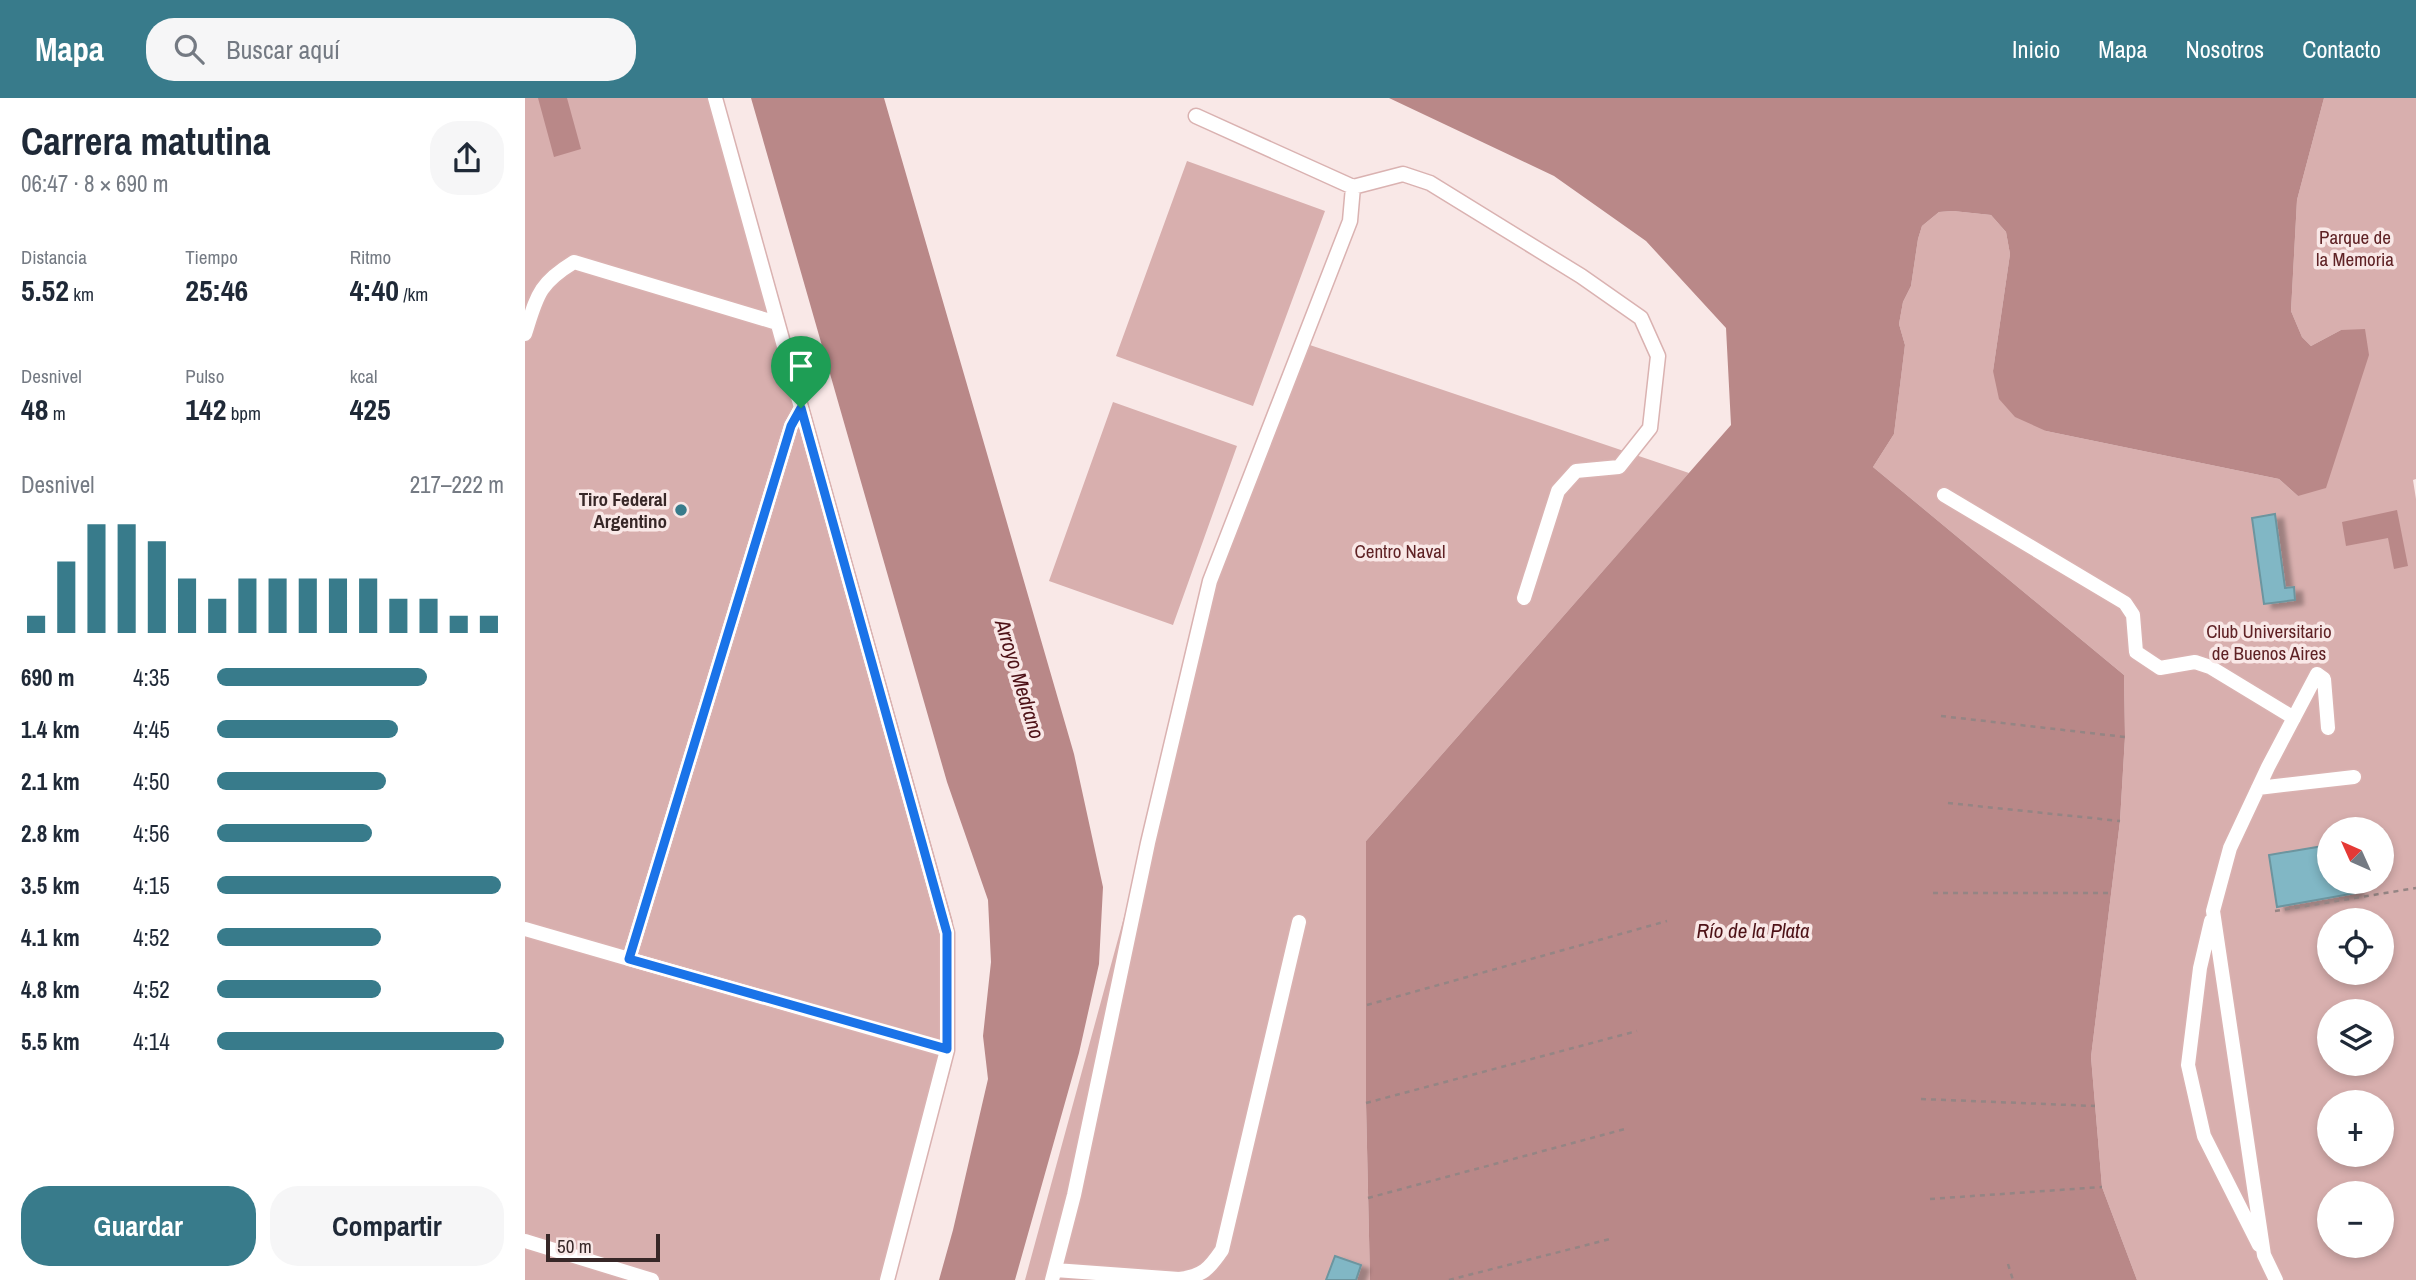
<!DOCTYPE html>
<html lang="es">
<meta charset="utf-8">
<style>
body{margin:0;font-family:"Archivo Narrow",sans-serif;background:#f6f6f7;color:#1f2937;height:100vh;display:flex;flex-direction:column;font-size:26px;white-space:nowrap}
*{box-sizing:border-box;margin:0}
p{font-size:23px;color:#747a83}
.icon{flex:none;width:38px;height:38px;fill:none;stroke:currentColor;stroke-width:2;stroke-linecap:round;stroke-linejoin:round}
.map{position:relative;flex:1;overflow:hidden}
.drawer{display:flex;flex-direction:column;background:#fff;width:525px}
.drawer>*{flex:none}
.needle{width:46px;rotate:315deg}
.buttons{position:absolute;left:1792px;top:719px;display:grid;gap:14px}
.buttons a{display:grid;place-items:center;width:77px;height:77px;border-radius:50%;background:#fff;box-shadow:0 4px 10px #0003;font-size:35px}
.scale{position:absolute;left:21px;bottom:18px;width:114px;box-sizing:border-box;padding-left:7px;border:4px solid #372727;border-top:0;font-size:19px;line-height:24px;white-space:nowrap;color:#372727;-webkit-text-stroke:5px #f9e8e7;paint-order:stroke}
.pin{position:absolute;display:grid;place-items:center;width:60px;height:60px;color:#fff;margin:-72px -30px;border-radius:50% 50% 50% 0;rotate:-45deg;box-shadow:0 0 7px #0007}
.pin .icon{rotate:45deg}
.round{display:grid;place-items:center;flex:none;width:74px;height:74px;border-radius:28px;background:#f6f6f7}
.head{display:flex;align-items:center;justify-content:space-between;height:119px;padding:0 21px}
h1{font-size:38px;font-weight:800;line-height:52px}
.stats{display:grid;grid-template-columns:repeat(3,1fr);gap:10px;height:119px;padding:7px 21px}
.stats div{display:grid;align-content:center}
.stats b{font-size:30px;font-weight:800}
.stats small{font-size:19px;font-weight:400}
.stats p{font-size:19px}
.chart{height:196px;padding:14px 21px}
.chart p{display:flex;justify-content:space-between}
.chart svg{width:100%;height:126px;margin-top:7px;stroke:#387b8b;stroke-width:6}
.button{display:flex;gap:14px;margin-top:auto;padding:14px 21px}
.button a{flex:1;height:80px;border-radius:28px;background:#387b8b;color:#fff;font-size:28px;font-weight:800;line-height:80px;text-align:center}
.button a+a{background:#f6f6f7;color:#1f2937}
ul{padding:0 21px;list-style:none;font-size:23px}
li{display:grid;grid-template-columns:112px 84px 1fr;align-items:center;height:52px}
li i{height:18px;border-radius:9px;background:#387b8b}
header{display:flex;align-items:center;gap:42px;box-sizing:border-box;height:98px;padding:0 35px;background:#387b8b;color:#fff}
header strong{font-size:33px}
nav{display:flex;gap:38px;margin-inline-start:auto;font-size:24px}
.search{width:490px;height:63px;background:#f6f6f7;display:flex;align-items:center;gap:18px;box-sizing:border-box;padding:0 24px;border-radius:28px;color:#747a83;font-size:26px}
main{display:flex;flex:1;min-height:0}
.map>svg:first-child{display:block}
.green{fill:#d8afae;fill-rule:evenodd}
.water{fill:#b98888}
.building{fill:#81b7c5;stroke:#6c959f;stroke-width:2;filter:url(#shadow)}
.lines{fill:none;stroke-linecap:round;stroke-linejoin:round}
.minor-casing{stroke:#dab2b1;stroke-width:17}
.path{stroke:#958584;stroke-width:2.5;stroke-dasharray:5 5;stroke-linecap:butt}
.minor{stroke:#fff;stroke-width:14}
.route-casing{stroke:#fff;stroke-width:14}
.route{stroke:#1a73e8;stroke-width:9}
.poi-dot{fill:#387b8b;stroke:#f9e8e7;stroke-width:2.5}
.labels{text-anchor:middle;dominant-baseline:central;stroke-width:7;stroke-linejoin:round;paint-order:stroke}
.park-label{font-size:19px;fill:#5f2225;stroke:#f9e8e7}
.poi-label{font-size:19px;font-weight:bold;fill:#372727;stroke:#f9e8e7;text-anchor:end}
.water-label{font-size:21px;font-style:italic;fill:#4e1217;stroke:#f9e8e7}
</style>
<header>
<strong>Mapa</strong>
<div class="search"><svg class="icon" aria-label="search" viewBox="0 0 24 24"><circle cx="10" cy="10" r="6"/><path d="M15 15l6 6"/></svg>Buscar aquí</div>
<nav><a>Inicio</a><a>Mapa</a><a>Nosotros</a><a>Contacto</a></nav>
</header>
<main>
<section class="drawer">
<div class="head"><div><h1>Carrera matutina</h1><p>06:47 · 8 × 690 m</p></div><a class="round"><svg class="icon" aria-label="share" viewBox="0 0 24 24"><path d="M12 15V3M7 8l5-5 5 5M5 13v7h14v-7"/></svg></a></div>
<div class="stats">
<div><p>Distancia</p><b>5.52<small> km</small></b></div>
<div><p>Tiempo</p><b>25:46</b></div>
<div><p>Ritmo</p><b>4:40<small> /km</small></b></div>
</div>
<div class="stats">
<div><p>Desnivel</p><b>48<small> m</small></b></div>
<div><p>Pulso</p><b>142<small> bpm</small></b></div>
<div><p>kcal</p><b>425</b></div>
</div>
<div class="chart"><p><span>Desnivel</span>217–222 m</p>
<svg viewBox="0 0 160 44" preserveAspectRatio="none"><path d="M5 44V38M15 44V19M25 44V6M35 44V6M45 44V12M55 44V25M65 44V32M75 44V25M85 44V25M95 44V25M105 44V25M115 44V25M125 44V32M135 44V32M145 44V38M155 44V38"/></svg>
</div>
<ul>
<li><b>690 m</b>4:35<i style="width:73%"></i></li>
<li><b>1.4 km</b>4:45<i style="width:63%"></i></li>
<li><b>2.1 km</b>4:50<i style="width:59%"></i></li>
<li><b>2.8 km</b>4:56<i style="width:54%"></i></li>
<li><b>3.5 km</b>4:15<i style="width:99%"></i></li>
<li><b>4.1 km</b>4:52<i style="width:57%"></i></li>
<li><b>4.8 km</b>4:52<i style="width:57%"></i></li>
<li><b>5.5 km</b>4:14<i style="width:100%"></i></li>
</ul>
<div class="button"><a>Guardar</a><a>Compartir</a></div>
</section>
<div class="map">
<svg width="1891" height="1182" viewBox="0 0 1891 1182">
<defs>
<filter id="shadow"><feDropShadow dx="8" dy="4.5" stdDeviation="2" flood-color="#0004"/></filter>
</defs>
<rect width="100%" height="100%" fill="#f9e8e7"/>
<path class="green" d="M0,0H198L428,824L427,965L369,1182H0Z
M1799,0H1891V381L1888,382L1891,401V1182H1612L1577,1089L1566,959L1595,723L1600,639L1599,577L1348,369L1369,336L1380,247L1374,226L1378,204L1386,188L1393,141L1397,128L1414,114L1428,113L1466,117L1481,134L1485,156L1468,273L1521,333L1754,381L1773,398L1816,232L1786,248L1777,239L1766,213L1772,102ZM1804,732H1857V784H1804ZM1804,822H1857V875H1804ZM1804,914H1857V966H1804ZM1804,1004H1857V1057H1804ZM1804,1096H1857V1148H1804Z
M662,63L800,113L728,308L591,258Z
M773,243L1164,375L841,743V1005L845,1182H500L691,482Z
M588,304L712,348L648,527L524,483Z"/>
<path class="water" d="M13,0H42L56,51L29,59Z
M226,0H359L549,656L578,789L574,866L554,955L490,1182H414L428,1132L463,981L458,938L466,864L463,802L422,684Z
M864,0H1799L1772,102L1766,213L1777,239L1786,248L1816,232L1840,231L1844,257L1801,390L1773,398L1754,381L1521,333L1490,319L1474,301L1468,273L1485,156L1481,134L1466,117L1428,113L1414,114L1397,128L1393,141L1386,188L1378,204L1374,226L1380,247L1369,336L1348,369L1599,577L1600,639L1595,723L1566,959L1577,1089L1612,1182H845L841,1005V743L1206,327L1201,230L1121,143L1029,78Z
M1872,412L1883,468L1869,471L1863,440L1821,448L1817,424Z"/>
<path class="building" d="M1750,416L1760,490L1769,489L1770,502L1739,506L1727,420Z
M1804,747V784H1829L1831,795L1752,809L1744,757Z
M810,1158L836,1167L831,1182H801Z"/>
<g class="lines">
<g class="minor-casing">
<path id="minor" d="M190,0L422,835V952L362,1182
M828,89L878,76L905,85L1056,178L1116,220L1133,258L1125,330L1094,369L1051,373L1033,393L999,500
M0,236C12,198 13,186 49,164L252,225
M276,310L266,328L104,861L422,952
M1419,397L1600,505L1608,517L1611,554L1635,570L1670,564L1685,569L1769,620
M1733,690L1829,679
M1686,823L1675,870L1663,967L1679,1038L1734,1147
M0,831L104,861
M0,1143L127,1182
M530,1172L654,1181C678,1178 684,1171 697,1152L774,824
M527,1182L549,1097L623,745L685,483L825,123L828,89L671,18
M1751,1182L1739,1157L1688,813L1705,750L1743,669L1792,576L1799,581L1803,630"/>
</g>
<path class="path" d="M1416,618L1600,639
M1423,705L1595,723
M1408,795H1586
M1750,813L1891,790
M842,907L1142,823
M1396,1001L1570,1008
M841,1005L1112,933
M843,1100L1100,1031
M1405,1101L1577,1089
M1483,1166L1488,1182
M924,1182L1085,1141"/>
<use href="#minor" class="minor"/>
</g>
<g class="lines">
<g class="route-casing">
<path id="route" d="M276,310L422,835V951L104,861L266,328Z"/>
</g>
<use href="#route" class="route"/>
</g>
<circle class="poi-dot" cx="156" cy="412" r="7"/>
<g class="labels">
<g class="park-label">
<text x="1830" y="139">Parque de<tspan x="1830" dy="22">la Memoria</tspan></text>
<text x="875" y="453">Centro Naval</text>
<text x="1744" y="533">Club Universitario<tspan x="1744" dy="22">de Buenos Aires</tspan></text>
</g>
<g class="poi-label">
<text x="142" y="401">Tiro Federal<tspan x="142" dy="22">Argentino</tspan></text>
</g>
<g class="water-label">
<text transform="translate(495 581) rotate(73)">Arroyo Medrano</text>
<text x="1228" y="832">Río de la Plata</text>
</g>
</g>
</svg>
<div class="buttons">
<a><svg class="needle" viewBox="-14 -14 28 28"><path d="M0-13l5 13h-10z" fill="#e53935"/><path d="M0 13l5-13h-10z" fill="#747a83"/></svg></a>
<a><svg class="icon" aria-label="locate" viewBox="0 0 24 24"><circle cx="12" cy="12" r="6"/><path d="M12 2v4M12 18v4M2 12h4M18 12h4"/></svg></a>
<a><svg class="icon" aria-label="layers" viewBox="0 0 24 24"><path d="M12 4l9 5-9 5-9-5zM3 14l9 5 9-5"/></svg></a>
<a>+</a>
<a>−</a>
</div>
<div class="scale">50 m</div>
<div class="pin" style="left:276px;top:310px;background:#1e9e55"><svg class="icon" aria-label="arrive" viewBox="0 0 24 24"><path d="M6 21V4h12l-3 4 3 4H6"/></svg></div>
</div>
</main>
